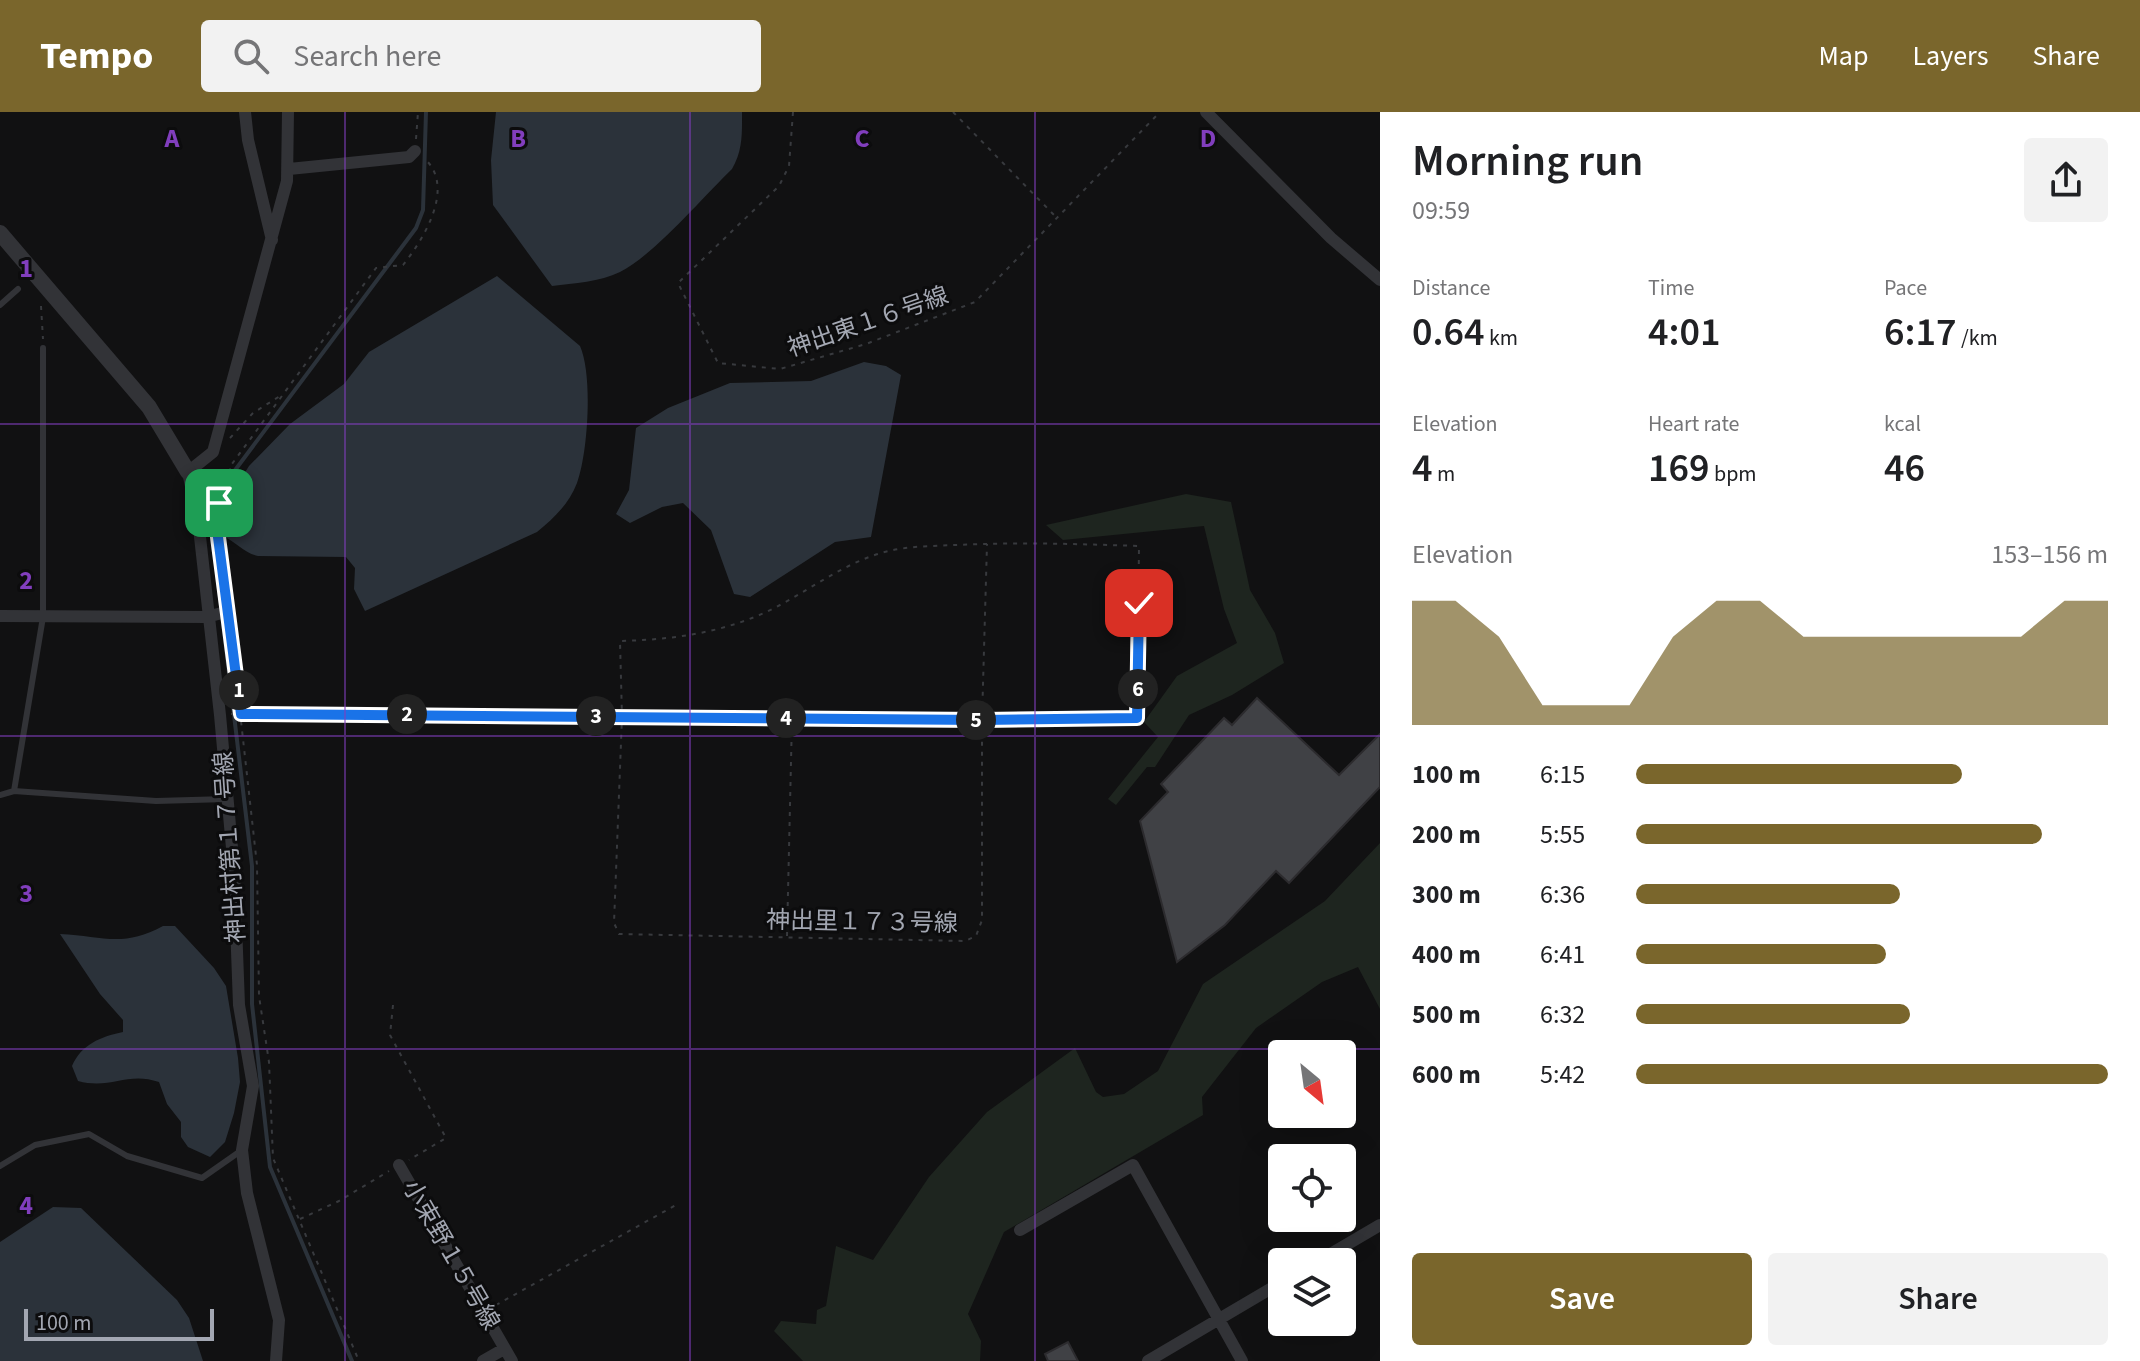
<!DOCTYPE html>
<meta charset="utf-8">
<style>
body{margin:0;font-family:"Source Sans 3","Noto Sans JP",sans-serif;background:#f2f2f2;color:#202124;height:100vh;display:flex;flex-direction:column;font-size:30px;white-space:nowrap}
*{box-sizing:border-box;margin:0}
p{font-size:26px;color:#757577}
.icon{flex:none;width:44px;height:44px;fill:none;stroke:currentColor;stroke-width:2;stroke-linecap:round;stroke-linejoin:round}
.map{position:relative;flex:1;overflow:hidden}
.details{display:flex;flex-direction:column;background:#fff;width:760px}
.details>*{flex:none}
.needle{width:52px;rotate:151deg}
.fabs{position:absolute;left:1268px;top:928px;display:grid;gap:16px}
.fabs a{display:grid;place-items:center;width:88px;height:88px;border-radius:8px;background:#fff;box-shadow:0 8px 32px #0002;font-size:40px}
.scale{position:absolute;left:24px;bottom:20px;width:190px;box-sizing:border-box;padding-left:8px;border:4px solid #a3a7b2;border-top:0;font-size:22px;line-height:28px;white-space:nowrap;color:#a3a7b2;-webkit-text-stroke:6px #0c0c0d;paint-order:stroke}
.pin{position:absolute;display:grid;place-items:center;width:68px;height:68px;color:#fff;margin:-34px;border-radius:16px;box-shadow:0 4px 12px #0006}
.km{position:absolute;width:40px;height:40px;margin:-20px;border-radius:50%;background:#222;color:#fff;font-size:22px;line-height:40px;text-align:center}
.round{display:grid;place-items:center;flex:none;width:84px;height:84px;border-radius:8px;background:#f2f2f2}
.summary{display:flex;align-items:center;justify-content:space-between;height:136px;padding:0 32px}
h1{font-size:44px;font-weight:600;line-height:60px}
.stats{display:grid;grid-template-columns:repeat(3,1fr);gap:12px;height:136px;padding:8px 32px}
.stats div{display:grid;align-content:center}
.stats b{font-size:40px;font-weight:600}
.stats small{font-size:22px;font-weight:400}
.stats p{font-size:22px}
.chart{height:224px;padding:16px 32px}
.chart p{display:flex;justify-content:space-between}
.chart svg{width:100%;height:144px;margin-top:8px;fill:#7a662c;opacity:.7}
.button{display:flex;gap:16px;margin-top:auto;padding:16px 32px}
.button a{flex:1;height:92px;border-radius:8px;background:#7a662c;color:#fff;font-size:32px;font-weight:600;line-height:92px;text-align:center}
.button a+a{background:#f2f2f2;color:#202124}
ul{padding:0 32px;list-style:none;font-size:26px}
li{display:grid;grid-template-columns:128px 96px 1fr;align-items:center;height:60px}
li i{height:20px;border-radius:10px;background:#7a662c}
header{display:flex;align-items:center;gap:48px;box-sizing:border-box;height:112px;padding:0 40px;background:#7a662c;color:#fff}
header strong{font-size:38px}
nav{display:flex;gap:44px;margin-inline-start:auto;font-size:28px}
.search{width:560px;height:72px;background:#f2f2f2;display:flex;align-items:center;gap:20px;box-sizing:border-box;padding:0 28px;border-radius:8px;color:#757577;font-size:30px}
main{display:flex;flex:1;min-height:0}
.map>svg:first-child{display:block}
.green{fill:#1e251f}
.water{fill:#2b323a}
.lines{fill:none;stroke-linecap:round;stroke-linejoin:round}
.stream{stroke:#2b323a;stroke-width:4}
.building{fill:#404145;stroke:#2c2b2e;stroke-width:2}
.path{stroke:#383a3e;stroke-width:2;stroke-dasharray:4 6;stroke-linecap:butt}
.service{stroke:#323337;stroke-width:6}
.minor{stroke:#323337;stroke-width:12}
.tertiary{stroke:#323337;stroke-width:16}
.route-casing{stroke:#fff;stroke-width:16}
.route{stroke:#1a73e8;stroke-width:10}
.grid{fill:none;stroke:#813ebd;stroke-width:2;stroke-opacity:0.55}
.labels{text-anchor:middle;dominant-baseline:central;stroke-width:6;stroke-linejoin:round;paint-order:stroke}
.street-label{font-size:24px;fill:#a3a7b2;stroke:#0c0c0d}
.grid-label{font-size:26px;text-anchor:middle;font-weight:bold;fill:#813ebd;stroke:#0c0c0d;stroke-width:6;stroke-linejoin:round;paint-order:stroke}
</style>
<header>
<strong>Tempo</strong>
<div class="search"><svg class="icon" aria-label="search" viewBox="0 0 24 24"><circle cx="10" cy="10" r="6"/><path d="M15 15l6 6"/></svg>Search here</div>
<nav><a>Map</a><a>Layers</a><a>Share</a></nav>
</header>
<main>
<div class="map">
<svg width="1380" height="1249" viewBox="0 0 1380 1249">
<rect width="100%" height="100%" fill="#111112"/>
<path class="green" d="M1186,382L1231,390L1250,478L1275,521L1284,551L1232,583L1189,603L1155,655H1147L1116,693L1108,687L1158,625L1144,610L1177,564L1237,531L1224,497L1204,414L1063,428L1046,413Z
M1380,731V897L1358,855L1322,870L1256,916L1202,985L1203,1003L1004,1120L968,1202L981,1229L980,1249H803L774,1219L781,1209L816,1212L817,1198L826,1194L836,1134L873,1148L929,1065L987,1000L1075,936L1096,980L1103,985L1124,982L1158,959L1203,872L1325,789Z"/>
<path class="water" d="M496,0H742C742,21 743,38 732,57C702,86 655,142 620,160C600,170 574,171 552,174L493,93L491,48Z
M497,164L580,234C593,263 588,341 577,371C569,392 554,406 537,420L365,499L354,477L355,456L346,445L258,444C244,441 236,430 223,424L220,400L249,354L290,312L344,272L369,240Z
M864,250L886,254L901,263L871,425L835,430L750,485L734,482L711,418L683,391L662,395L630,411L616,402L629,378L636,316L668,296L730,271L811,269Z
M163,814H175L214,856L226,874L238,946L240,970L234,1001L225,1030L210,1045L188,1035L181,1025V1010L167,992L159,970C127,959 111,978 78,969L72,954C82,932 100,925 123,920V908L100,882L60,822C103,824 123,836 163,814Z
M53,1095L81,1096L177,1188L189,1206L203,1249H0V1130Z"/>
<g class="lines">
<path class="stream" d="M352,1249L270,1055L252,892V754L209,393L416,116L423,98L426,0"/>
</g>
<path class="building" d="M1257,586L1339,663L1380,622V675L1289,771L1276,759L1225,813L1177,850L1140,709L1168,680L1161,672L1224,606L1232,613Z
M1068,1230L1078,1249H1048L1045,1242Z"/>
<g class="lines">
<path class="path" d="M793,0L789,54L779,74L678,171L718,251L780,257L866,232L975,190L1160,0
M953,0L1055,104
M416,27L418,0
M41,194L43,227
M230,326L253,301L280,284
M227,488L215,402L219,391L239,369L229,356L376,156L403,153C423,128 455,77 426,48
M230,510L257,753L259,884L269,950L273,1046L359,1249
M231,602C355,598 479,603 602,604C780,607 959,608 1137,606L1139,434C1078,432 1017,430 956,433C934,434 910,434 889,439C841,450 801,486 757,504C714,522 666,528 620,529L622,605L614,811L619,822L965,829L976,824L982,808V608L987,432
M787,824L792,606
M393,893L390,923L446,1026L409,1048
M300,1107L339,1089L389,1059
M496,1193L676,1093"/>
<path class="service" d="M0,193L18,177
M14,679L43,505V236
M0,683L14,679L156,689L227,687
M0,1054L35,1033L89,1022L127,1044L202,1066L242,1038"/>
<path class="minor" d="M245,0L248,28L272,128
M1206,0L1331,126L1380,168
M289,57L409,45L415,39
M0,504L207,505L229,499
M399,1053L512,1249
M1020,1118L1133,1053L1242,1249
M1317,1150L1380,1113
M276,1249L279,1208L247,1081L242,1038L253,974L239,893L234,758L220,603L198,407L188,360L213,340L287,69L288,0
M483,1249L504,1237
M1148,1249L1282,1170"/>
<path class="tertiary" d="M0,121L149,295L188,360"/>
</g>
<g class="lines">
<g class="route-casing">
<path id="route" d="M219,391L215,402L241,602L982,608L1137,606L1139,491"/>
</g>
<use href="#route" class="route"/>
</g>
<path class="grid" d="M345,0V1249M690,0V1249M1035,0V1249M0,312H1380M0,624H1380M0,937H1380"/>
<g class="labels">
<g class="street-label">
<text transform="translate(868 210) rotate(-19)">神出東１６号線</text>
<text transform="translate(230 735) rotate(-94)">神出村第１７号線</text>
<text transform="translate(862 810) rotate(1)">神出里１７３号線</text>
<text transform="translate(451 1143) rotate(60)">小束野１５号線</text>
</g>
</g>
<g class="grid-label">
<text x="172" y="35">A</text>
<text x="518" y="35">B</text>
<text x="862" y="35">C</text>
<text x="1208" y="35">D</text>
<text x="26" y="165">1</text>
<text x="26" y="477">2</text>
<text x="26" y="790">3</text>
<text x="26" y="1102">4</text>
</g>
</svg>
<div class="fabs">
<a><svg class="needle" viewBox="-14 -14 28 28"><path d="M0-13l5 13h-10z" fill="#e53935"/><path d="M0 13l5-13h-10z" fill="#757577"/></svg></a>
<a><svg class="icon" aria-label="locate" viewBox="0 0 24 24"><circle cx="12" cy="12" r="6"/><path d="M12 2v4M12 18v4M2 12h4M18 12h4"/></svg></a>
<a><svg class="icon" aria-label="layers" viewBox="0 0 24 24"><path d="M12 4l9 5-9 5-9-5zM3 14l9 5 9-5"/></svg></a>
</div>
<div class="scale">100 m</div>
<div class="pin" style="left:219px;top:391px;background:#1e9e55"><svg class="icon" aria-label="arrive" viewBox="0 0 24 24"><path d="M6 21V4h12l-3 4 3 4H6"/></svg></div>
<div class="pin" style="left:1139px;top:491px;background:#d93025"><svg class="icon" aria-label="check" viewBox="0 0 24 24"><path d="M5 12l5 5 9-10"/></svg></div>
<b class="km" style="left:239px;top:578px">1</b>
<b class="km" style="left:407px;top:602px">2</b>
<b class="km" style="left:596px;top:604px">3</b>
<b class="km" style="left:786px;top:606px">4</b>
<b class="km" style="left:976px;top:608px">5</b>
<b class="km" style="left:1138px;top:577px">6</b>
</div>
<section class="details">
<div class="summary"><div><h1>Morning run</h1><p>09:59</p></div><a class="round"><svg class="icon" aria-label="share" viewBox="0 0 24 24"><path d="M12 15V3M7 8l5-5 5 5M5 13v7h14v-7"/></svg></a></div>
<div class="stats">
<div><p>Distance</p><b>0.64<small> km</small></b></div>
<div><p>Time</p><b>4:01</b></div>
<div><p>Pace</p><b>6:17<small> /km</small></b></div>
</div>
<div class="stats">
<div><p>Elevation</p><b>4<small> m</small></b></div>
<div><p>Heart rate</p><b>169<small> bpm</small></b></div>
<div><p>kcal</p><b>46</b></div>
</div>
<div class="chart"><p><span>Elevation</span>153–156 m</p>
<svg viewBox="0 0 160 44" preserveAspectRatio="none"><path d="M0 44V6L10 6L20 17L30 38L40 38L50 38L60 17L70 6L80 6L90 17L100 17L110 17L120 17L130 17L140 17L150 6L160 6V44z"/></svg>
</div>
<ul>
<li><b>100 m</b>6:15<i style="width:69%"></i></li>
<li><b>200 m</b>5:55<i style="width:86%"></i></li>
<li><b>300 m</b>6:36<i style="width:56%"></i></li>
<li><b>400 m</b>6:41<i style="width:53%"></i></li>
<li><b>500 m</b>6:32<i style="width:58%"></i></li>
<li><b>600 m</b>5:42<i style="width:100%"></i></li>
</ul>
<div class="button"><a>Save</a><a>Share</a></div>
</section>
</main>
